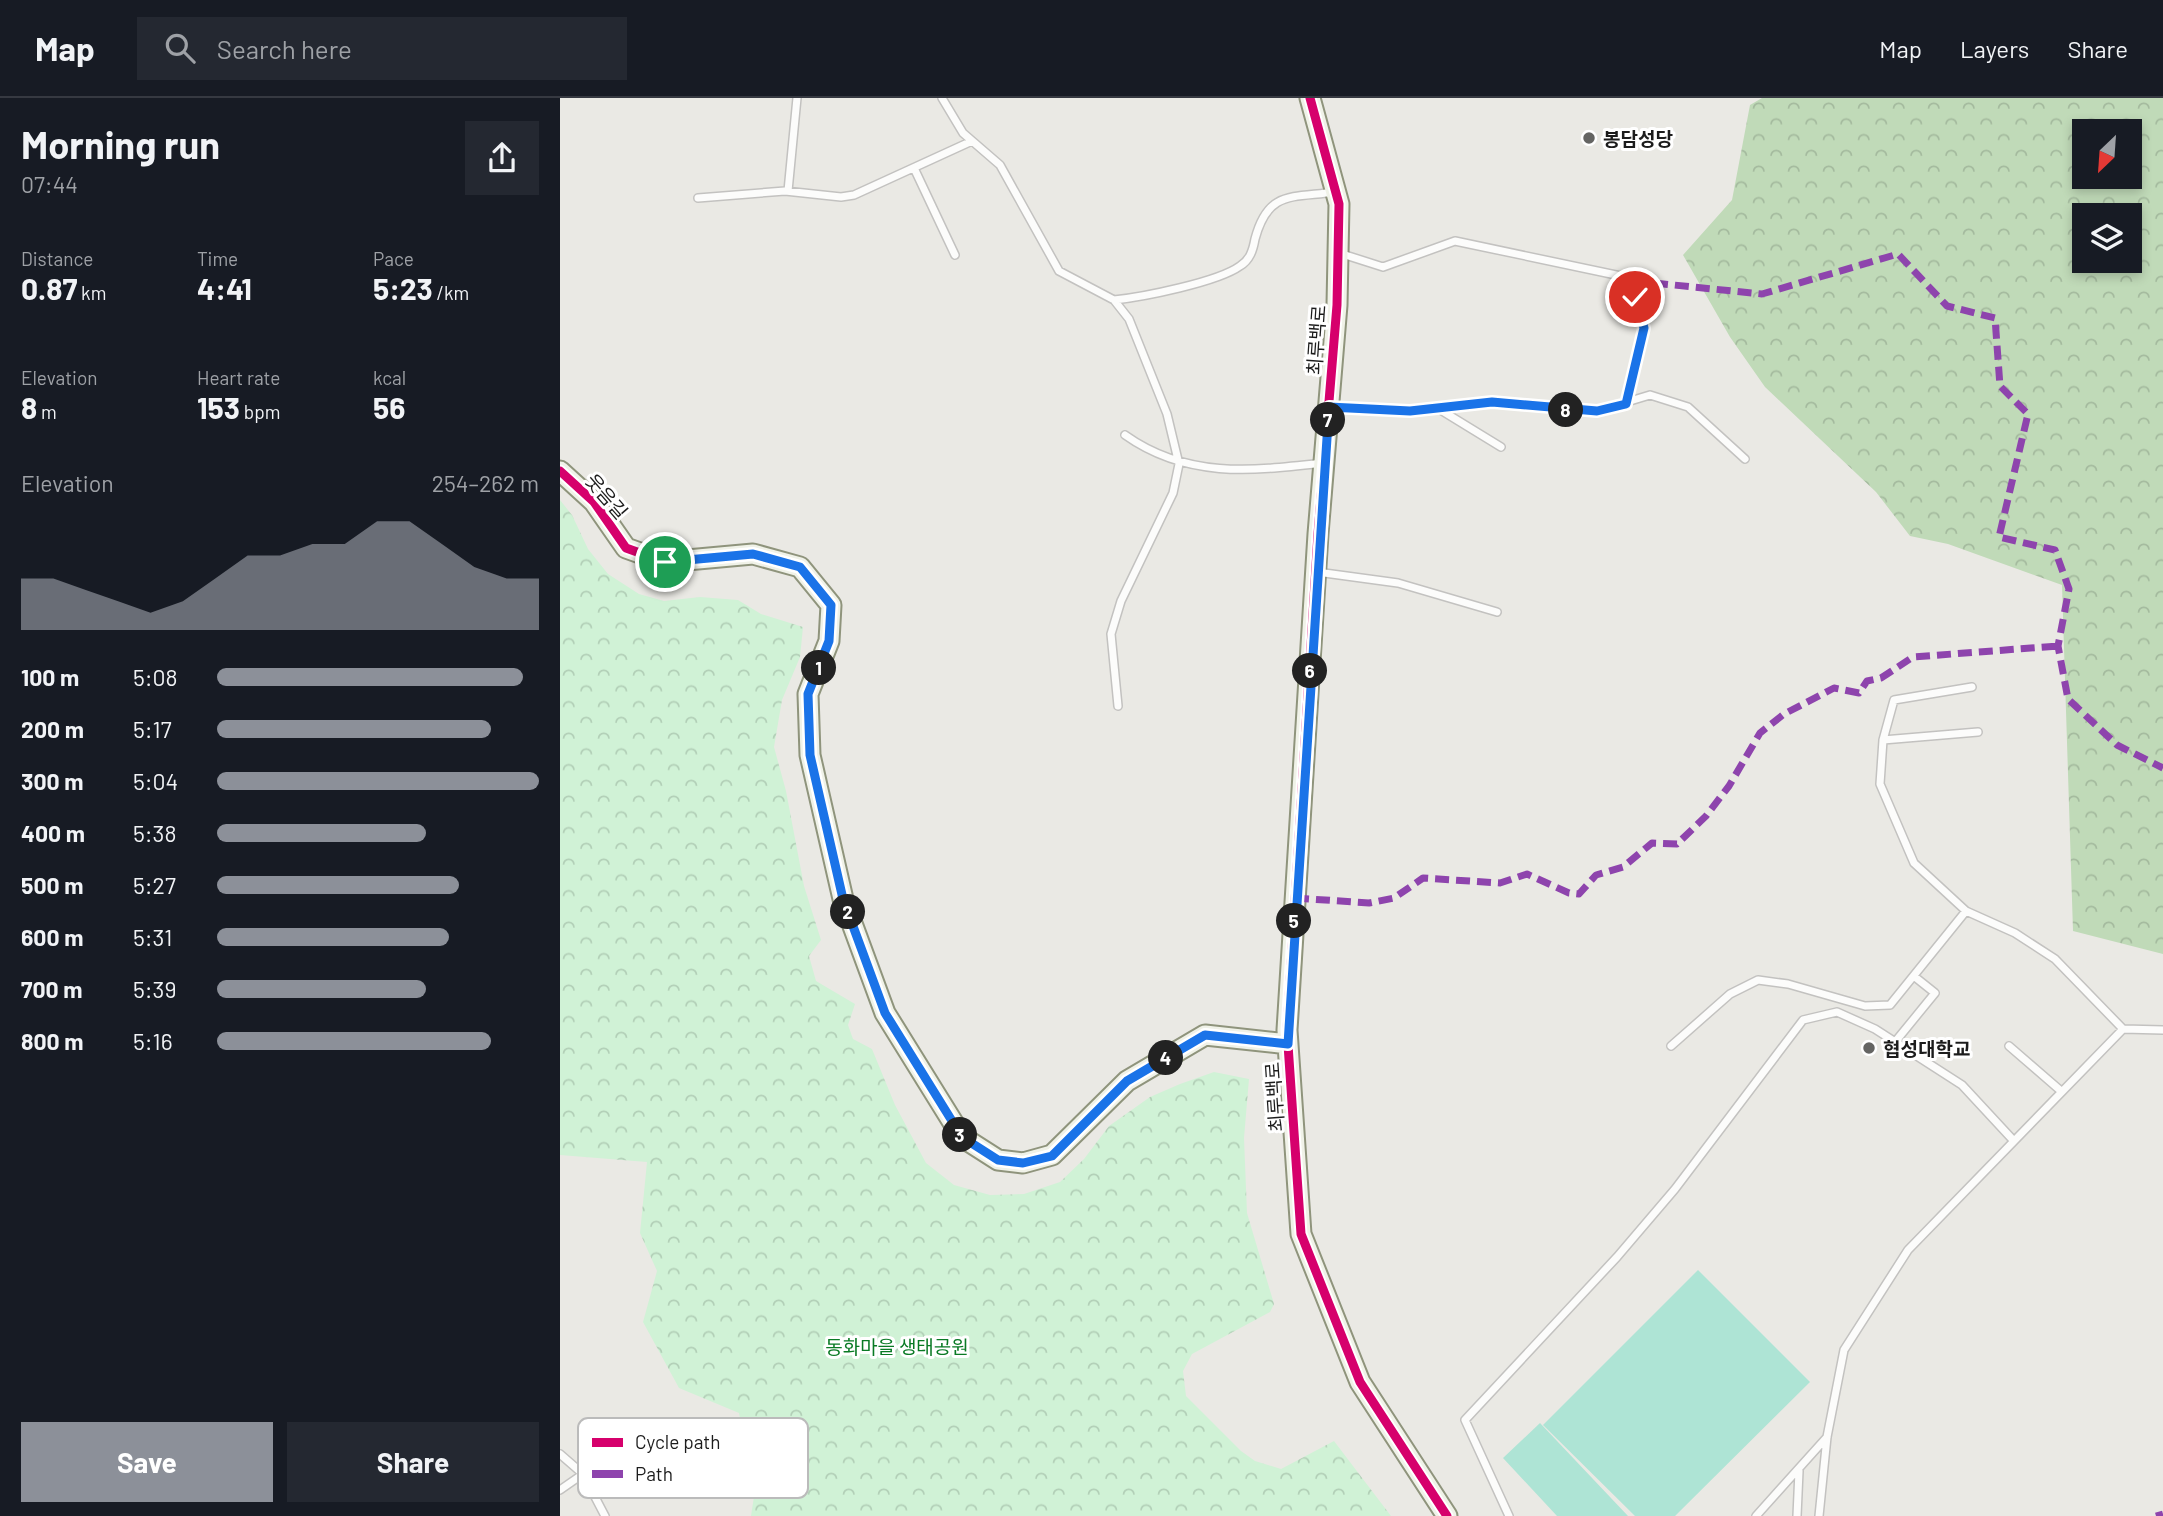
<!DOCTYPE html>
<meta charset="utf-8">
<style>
body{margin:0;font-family:Barlow,"Noto Sans KR",sans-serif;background:#242831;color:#f1f3f6;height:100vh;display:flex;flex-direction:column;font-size:26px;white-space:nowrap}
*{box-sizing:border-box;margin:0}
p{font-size:23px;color:#9ea1a6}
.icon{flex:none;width:38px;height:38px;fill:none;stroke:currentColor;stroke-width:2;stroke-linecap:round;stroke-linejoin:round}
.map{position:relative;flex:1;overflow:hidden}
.details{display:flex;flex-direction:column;background:#171b24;width:560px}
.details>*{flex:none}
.needle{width:46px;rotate:205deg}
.fabs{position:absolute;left:1512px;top:21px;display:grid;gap:14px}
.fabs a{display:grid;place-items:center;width:70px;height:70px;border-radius:0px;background:#171b24;box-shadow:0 4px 10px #0003;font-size:35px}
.pin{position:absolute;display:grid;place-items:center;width:60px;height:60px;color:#fff;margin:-30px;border:4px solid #fff;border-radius:50%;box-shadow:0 2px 7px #0007}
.km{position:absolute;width:35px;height:35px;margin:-18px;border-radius:50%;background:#222;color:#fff;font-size:19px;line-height:35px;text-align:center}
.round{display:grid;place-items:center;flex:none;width:74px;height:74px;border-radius:0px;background:#242831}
.headline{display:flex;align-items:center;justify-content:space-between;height:119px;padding:0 21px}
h1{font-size:38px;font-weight:700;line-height:52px}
.metrics{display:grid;grid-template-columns:repeat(3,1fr);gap:10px;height:119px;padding:7px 21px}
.metrics div{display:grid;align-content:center}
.metrics b{font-size:30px;font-weight:700}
.metrics small{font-size:19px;font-weight:400}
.metrics p{font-size:19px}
.chart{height:196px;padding:14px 21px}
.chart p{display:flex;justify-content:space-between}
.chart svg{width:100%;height:126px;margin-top:7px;fill:#8c9099;opacity:.7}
.button{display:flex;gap:14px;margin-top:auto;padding:14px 21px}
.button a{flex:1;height:80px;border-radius:0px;background:#8c9099;color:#fff;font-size:28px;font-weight:700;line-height:80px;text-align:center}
.button a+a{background:#242831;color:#f1f3f6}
ul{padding:0 21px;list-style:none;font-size:23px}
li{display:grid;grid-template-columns:112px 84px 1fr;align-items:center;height:52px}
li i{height:18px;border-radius:9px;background:#8c9099}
header{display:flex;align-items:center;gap:42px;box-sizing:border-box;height:98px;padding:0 35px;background:#171b24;border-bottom:2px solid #363941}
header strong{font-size:33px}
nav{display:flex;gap:38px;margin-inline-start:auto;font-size:24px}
.search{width:490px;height:63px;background:#242831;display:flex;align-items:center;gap:18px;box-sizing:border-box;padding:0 24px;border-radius:0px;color:#9ea1a6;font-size:26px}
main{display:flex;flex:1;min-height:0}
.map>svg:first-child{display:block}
.forest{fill:url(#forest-crowns);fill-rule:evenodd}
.park{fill:url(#park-crowns)}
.pitch{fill:#aee4d5}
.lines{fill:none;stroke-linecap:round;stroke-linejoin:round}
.lane-casing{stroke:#c3c2c0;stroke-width:10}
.secondary-casing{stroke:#8f947c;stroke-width:23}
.lane{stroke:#fcfcfb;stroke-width:7}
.secondary{stroke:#f0f2e8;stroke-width:19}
.quiet{stroke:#8e44ad;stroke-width:7;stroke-dasharray:14 7;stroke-linecap:butt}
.cycleway-casing{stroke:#fff;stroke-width:13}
.cycleway{stroke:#d6006c;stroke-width:9}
.route-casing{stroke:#fff;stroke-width:14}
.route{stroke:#1a73e8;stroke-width:9}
.poi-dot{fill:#646462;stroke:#fff;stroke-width:2.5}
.labels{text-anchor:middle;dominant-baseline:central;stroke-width:6;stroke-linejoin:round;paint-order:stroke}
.poi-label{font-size:19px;font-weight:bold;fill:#1c1c1c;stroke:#fff;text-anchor:start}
.street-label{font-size:19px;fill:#1c1c1c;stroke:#fff}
.park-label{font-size:19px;fill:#097a24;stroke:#fff}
.key{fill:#fff;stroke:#bbb;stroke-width:2}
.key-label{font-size:19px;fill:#1c1c1c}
</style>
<header>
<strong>Map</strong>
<div class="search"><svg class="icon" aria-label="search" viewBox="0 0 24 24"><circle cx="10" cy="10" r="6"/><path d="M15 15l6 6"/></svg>Search here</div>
<nav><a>Map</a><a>Layers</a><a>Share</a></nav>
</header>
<main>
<section class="details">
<div class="headline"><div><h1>Morning run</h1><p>07:44</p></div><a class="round"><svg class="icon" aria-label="share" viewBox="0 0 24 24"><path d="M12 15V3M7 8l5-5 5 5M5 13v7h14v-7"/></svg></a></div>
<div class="metrics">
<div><p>Distance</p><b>0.87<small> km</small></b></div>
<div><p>Time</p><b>4:41</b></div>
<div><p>Pace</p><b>5:23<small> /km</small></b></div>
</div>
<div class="metrics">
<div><p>Elevation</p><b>8<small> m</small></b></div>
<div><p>Heart rate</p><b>153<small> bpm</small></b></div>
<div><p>kcal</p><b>56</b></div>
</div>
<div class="chart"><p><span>Elevation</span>254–262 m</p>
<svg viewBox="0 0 160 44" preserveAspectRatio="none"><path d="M0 44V26L10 26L20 30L30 34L40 38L50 34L60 26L70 18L80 18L90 14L100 14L110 6L120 6L130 14L140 22L150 26L160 26V44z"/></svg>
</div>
<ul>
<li><b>100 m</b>5:08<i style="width:95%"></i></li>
<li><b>200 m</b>5:17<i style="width:85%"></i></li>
<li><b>300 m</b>5:04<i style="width:100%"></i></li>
<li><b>400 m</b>5:38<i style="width:65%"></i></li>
<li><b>500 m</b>5:27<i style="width:75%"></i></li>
<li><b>600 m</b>5:31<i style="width:72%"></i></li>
<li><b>700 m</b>5:39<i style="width:65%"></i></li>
<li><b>800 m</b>5:16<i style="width:85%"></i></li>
</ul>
<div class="button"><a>Save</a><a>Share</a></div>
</section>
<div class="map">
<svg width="1603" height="1418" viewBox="0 0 1603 1418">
<defs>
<pattern id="forest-crowns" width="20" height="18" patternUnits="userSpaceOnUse" patternTransform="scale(1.75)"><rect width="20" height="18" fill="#c0dab8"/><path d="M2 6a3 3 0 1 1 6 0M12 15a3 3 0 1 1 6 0" fill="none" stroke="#a4ba9e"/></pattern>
<pattern id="park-crowns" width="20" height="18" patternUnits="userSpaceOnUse" patternTransform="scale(1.75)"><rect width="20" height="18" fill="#d0f2d6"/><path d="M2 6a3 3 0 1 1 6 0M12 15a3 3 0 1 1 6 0" fill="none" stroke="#b2cfb7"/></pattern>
</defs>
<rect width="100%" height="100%" fill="#eae9e4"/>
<path class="forest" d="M1202,0H1603V856L1513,833L1502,487L1388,446L1350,438L1316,394L1205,289L1170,239L1123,157L1172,102L1190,7ZM1524,33H1570V79H1524ZM1524,117H1570V163H1524Z"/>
<path class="park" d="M0,402L12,417L28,451L48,476L79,496L104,503L140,499L178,502L201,516L243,529L240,559L222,602L214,649L226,693L244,788L261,842L249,858L256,883L295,906L288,927L293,941L312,951L335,1007L366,1065L394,1087L430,1097L464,1096L500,1084L524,1061L549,1028L590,999L620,986L654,974L689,981L684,1040L687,1115L714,1206L710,1214L632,1256L623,1273L626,1298L681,1353L695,1363L721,1371L774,1343L831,1418H191L197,1379L187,1358L179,1315L119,1290L83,1224L97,1173L80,1135L87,1064L0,1057Z"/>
<path class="pitch" d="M1138,1172L1250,1284L1115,1418H1075L983,1327Z
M980,1325L1068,1418H997L943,1360Z"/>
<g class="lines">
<g class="lane-casing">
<path id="lane" d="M382,0L403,35L440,67L499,173L554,202L569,221L607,316L619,366L613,395L561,503L551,536L558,608
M354,70L395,157
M228,93L237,0
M138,100L225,93L281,99L294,97L412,43
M779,155L823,169L895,143L1094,185
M554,202C583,199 658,184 680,168C690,162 693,152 695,141C708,92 732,100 775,94
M1066,306L1084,230L1072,180
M770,309L850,313L931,304L1037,313L1090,297L1128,309L1185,361
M879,311L941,349
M565,337C627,381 692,373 763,365
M757,474L838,485L937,514
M1323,642L1418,634
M1406,813L1354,765L1320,686L1323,642L1334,602L1412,589
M1335,944L1375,895L1355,879
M1111,948L1170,896L1198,882L1228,886L1305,908L1330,907L1406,813L1455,835L1495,861L1563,931
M1449,948L1501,993
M0,1356L23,1376L45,1418
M0,1392L23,1376
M949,1418L905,1322L1057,1159L1115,1091L1243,922L1277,914L1315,931L1402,987L1453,1042
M1196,1418L1267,1339
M1237,1418L1239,1373
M1259,1418L1267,1339L1284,1252L1348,1152L1563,931L1603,932"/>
</g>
<g class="secondary-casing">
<path id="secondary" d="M750,0L779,106L777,207L758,436L727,932L741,1136L800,1284L887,1418
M0,373L34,404L66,450L105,464L193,456L240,469L271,507L269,543L248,596L250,657L283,801L325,915L402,1039L438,1062L463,1065L492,1057L567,983L645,937L728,946"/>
</g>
<use href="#lane" class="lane"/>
<use href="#secondary" class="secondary"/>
<path class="quiet" d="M1094,185L1202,196L1338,156L1387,208L1435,220L1440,288L1468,316L1439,439L1495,452L1509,491L1498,548L1508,601L1557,647L1603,670
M735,800L809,805L834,800L863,780L940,785L967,776L1009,795L1019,796L1036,777L1063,769L1092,745L1117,746L1146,718L1169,688L1200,635L1224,616L1274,590L1299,595L1307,583L1321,580L1353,559L1498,548
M1596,1418L1603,1416"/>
<g class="cycleway-casing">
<path id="cycleway" d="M750,0L779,106L777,207L758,436L727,932L741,1136L800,1284L887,1418
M0,373L34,404L66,450L105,464L193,456L240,469L271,507L269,543L248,596L250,657L283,801L325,915L402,1039L438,1062L463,1065L492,1057L567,983L645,937L728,946"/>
</g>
<use href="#cycleway" class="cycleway"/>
</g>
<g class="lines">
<g class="route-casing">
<path id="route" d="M105,464L193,456L240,469L271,507L269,543L248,596L250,657L283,801L325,915L402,1039L438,1062L463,1065L492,1058L567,983L645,937L728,946L769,309L850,313L932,304L1037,313L1066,306L1084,230L1075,199"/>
</g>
<use href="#route" class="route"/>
</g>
<g class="poi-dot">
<circle cx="1029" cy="40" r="7"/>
<circle cx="1309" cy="950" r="7"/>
</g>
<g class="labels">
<g class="poi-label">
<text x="1043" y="40">봉담성당</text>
<text x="1323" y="950">협성대학교</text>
</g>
<g class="street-label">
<text transform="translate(756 242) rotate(-86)">최루백로</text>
<text transform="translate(47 398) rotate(49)">웃음길</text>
<text transform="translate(714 999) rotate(-94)">최루백로</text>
</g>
<g class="park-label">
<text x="337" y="1248">동화마을 생태공원</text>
</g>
</g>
<rect x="18" y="1320" width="230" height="80" rx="10" class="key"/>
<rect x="32" y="1340" width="31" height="9" fill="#d6006c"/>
<rect x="32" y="1372" width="31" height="8" fill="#8e44ad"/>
<g class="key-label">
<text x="75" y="1351">Cycle path</text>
<text x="75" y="1383">Path</text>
</g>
</svg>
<div class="fabs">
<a><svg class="needle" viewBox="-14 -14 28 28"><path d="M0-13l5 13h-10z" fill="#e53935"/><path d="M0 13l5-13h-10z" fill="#9ea1a6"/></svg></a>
<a><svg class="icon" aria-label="layers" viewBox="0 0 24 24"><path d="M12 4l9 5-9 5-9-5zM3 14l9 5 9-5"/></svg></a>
</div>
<div class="pin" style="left:105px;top:464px;background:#1e9e55"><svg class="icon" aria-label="arrive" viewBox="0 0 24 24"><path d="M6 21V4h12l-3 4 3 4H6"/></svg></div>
<div class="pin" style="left:1075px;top:199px;background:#d93025"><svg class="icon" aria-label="check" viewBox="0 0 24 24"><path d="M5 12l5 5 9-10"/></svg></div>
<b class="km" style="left:259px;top:570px">1</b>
<b class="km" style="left:288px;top:814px">2</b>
<b class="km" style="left:400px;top:1037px">3</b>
<b class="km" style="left:606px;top:960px">4</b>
<b class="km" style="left:734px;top:823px">5</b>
<b class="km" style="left:750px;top:573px">6</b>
<b class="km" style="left:768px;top:322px">7</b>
<b class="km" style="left:1006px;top:312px">8</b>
</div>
</main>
